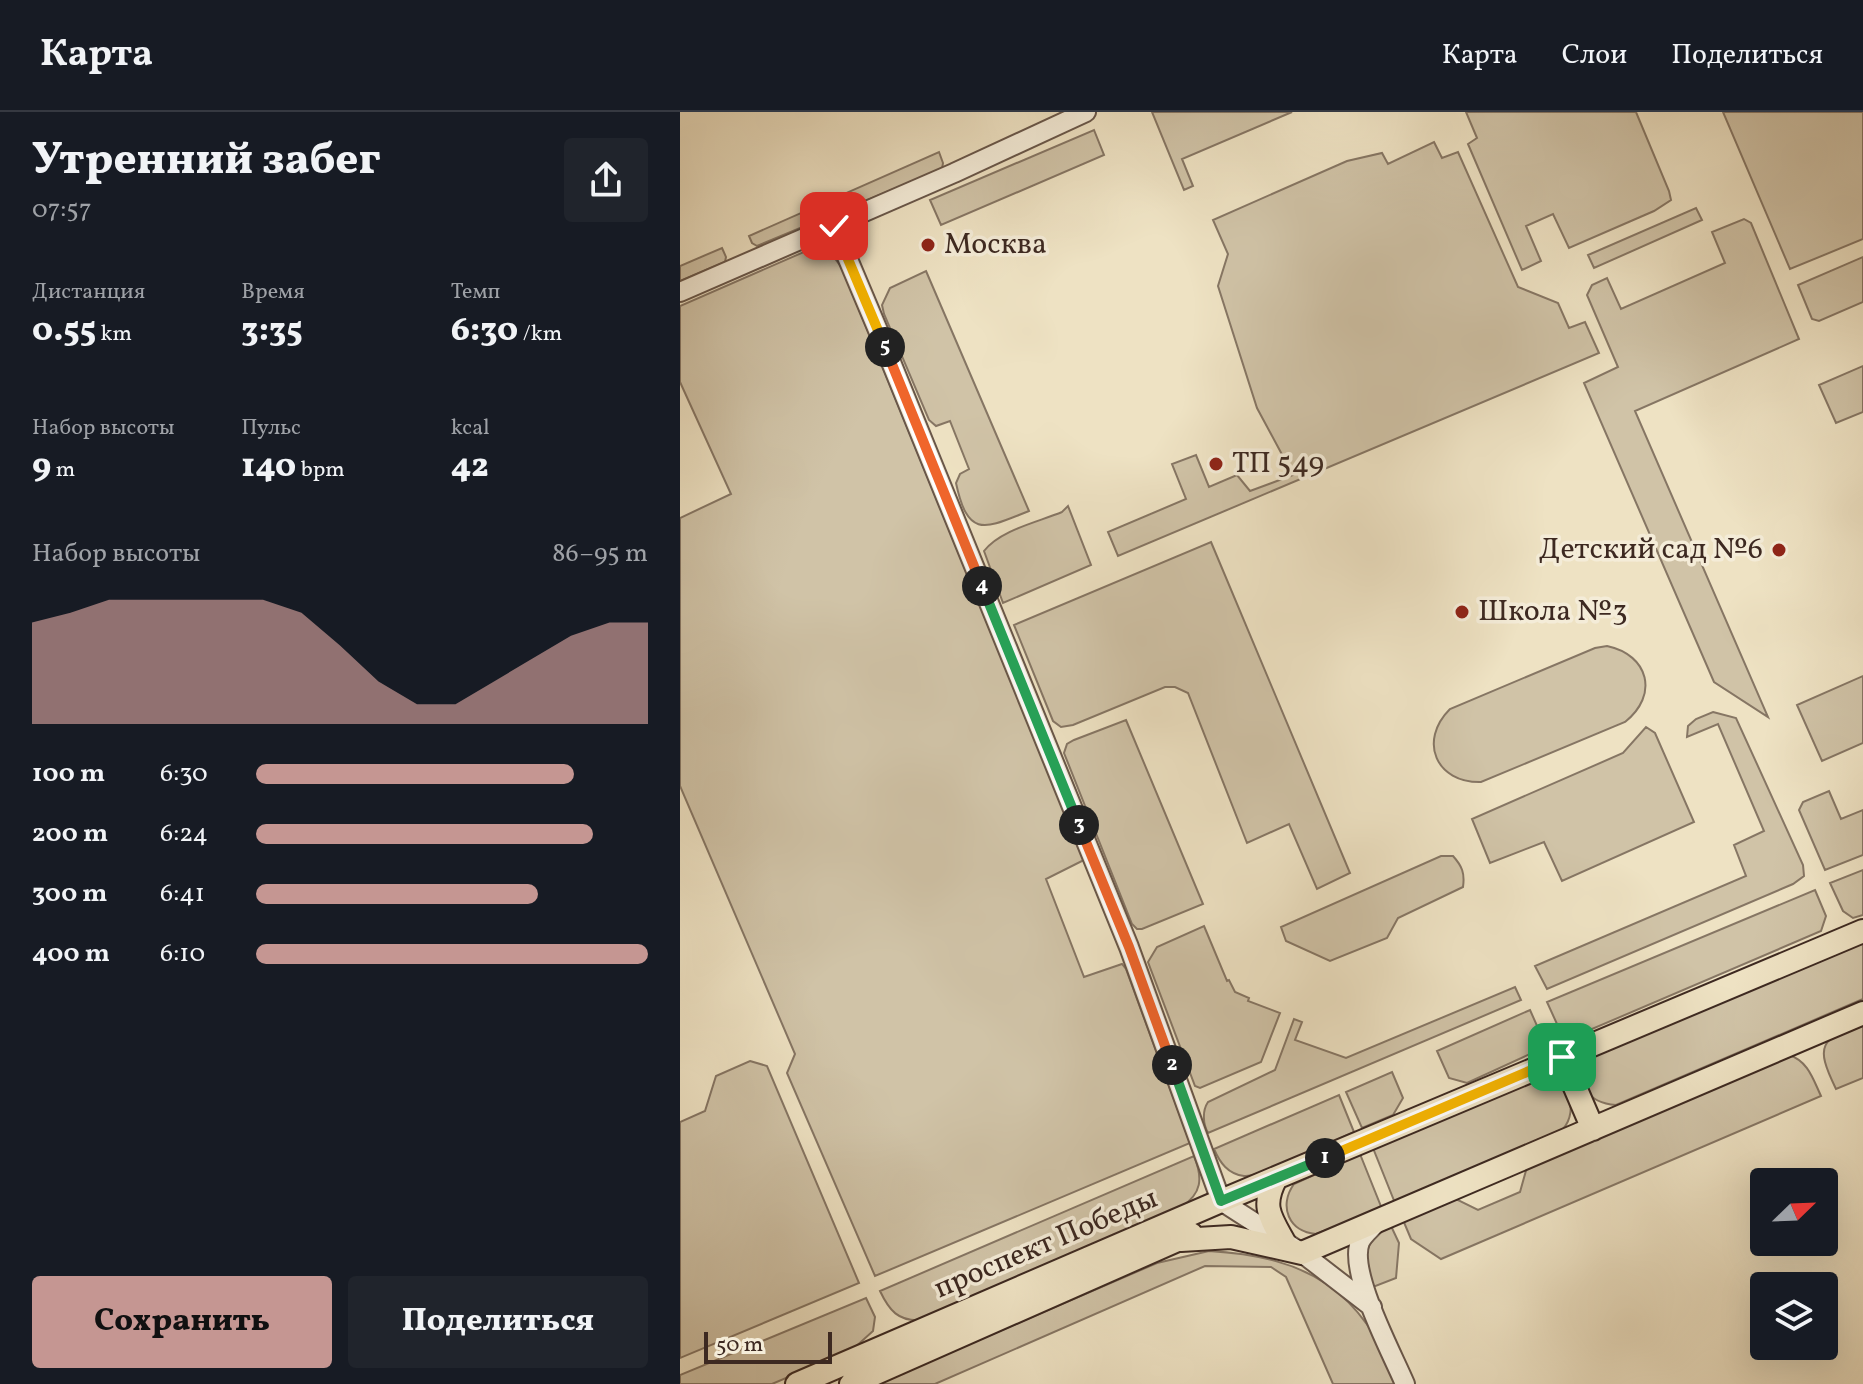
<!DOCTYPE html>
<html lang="ru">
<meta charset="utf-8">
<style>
body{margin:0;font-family:Vollkorn,serif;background:#20242c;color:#f1f3f6;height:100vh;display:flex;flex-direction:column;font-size:30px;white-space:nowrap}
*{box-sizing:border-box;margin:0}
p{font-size:26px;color:#9ea1a6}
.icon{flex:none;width:44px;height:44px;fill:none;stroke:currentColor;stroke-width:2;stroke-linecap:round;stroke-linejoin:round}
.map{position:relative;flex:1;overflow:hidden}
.drawer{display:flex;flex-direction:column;background:#171b24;width:680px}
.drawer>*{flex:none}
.needle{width:52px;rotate:67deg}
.buttons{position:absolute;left:1070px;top:1056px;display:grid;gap:16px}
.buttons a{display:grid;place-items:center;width:88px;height:88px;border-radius:8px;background:#171b24;box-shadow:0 8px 32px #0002;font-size:40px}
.scale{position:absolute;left:24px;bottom:20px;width:128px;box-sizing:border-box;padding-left:8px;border:4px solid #3d2921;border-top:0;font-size:22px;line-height:28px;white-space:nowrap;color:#3d2921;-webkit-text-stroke:6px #f4ecd8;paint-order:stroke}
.pin{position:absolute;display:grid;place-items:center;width:68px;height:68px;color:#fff;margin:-34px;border-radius:16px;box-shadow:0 4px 12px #0006}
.km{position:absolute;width:40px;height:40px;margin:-20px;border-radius:50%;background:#222;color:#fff;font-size:22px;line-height:40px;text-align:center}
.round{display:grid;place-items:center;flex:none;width:84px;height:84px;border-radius:8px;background:#20242c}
.overview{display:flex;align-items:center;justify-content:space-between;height:136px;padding:0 32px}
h1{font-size:44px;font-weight:800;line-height:60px}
.metrics{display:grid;grid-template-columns:repeat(3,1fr);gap:12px;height:136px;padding:8px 32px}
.metrics div{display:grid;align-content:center}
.metrics b{font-size:34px;font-weight:800}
.metrics small{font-size:22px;font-weight:400}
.metrics p{font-size:22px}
.chart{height:224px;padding:16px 32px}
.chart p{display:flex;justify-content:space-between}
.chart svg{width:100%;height:144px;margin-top:8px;fill:#c59692;opacity:.7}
.button{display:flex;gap:16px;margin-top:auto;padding:16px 32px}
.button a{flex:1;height:92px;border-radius:8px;background:#c59692;color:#111;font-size:32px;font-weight:800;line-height:92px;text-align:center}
.button a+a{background:#20242c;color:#f1f3f6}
ul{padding:0 32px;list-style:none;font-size:26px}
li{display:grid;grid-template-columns:128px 96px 1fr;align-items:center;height:60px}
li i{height:20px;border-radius:10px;background:#c59692}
header{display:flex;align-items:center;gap:48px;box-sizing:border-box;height:112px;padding:0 40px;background:#171b24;border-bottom:2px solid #363941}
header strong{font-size:38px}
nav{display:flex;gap:44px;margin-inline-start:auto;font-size:28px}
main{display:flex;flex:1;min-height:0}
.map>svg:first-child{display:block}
.green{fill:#d0c3a7;stroke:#867664;stroke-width:2}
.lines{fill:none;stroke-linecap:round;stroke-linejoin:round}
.minor-casing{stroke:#69574a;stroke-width:22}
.major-casing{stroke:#3d2921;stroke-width:26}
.minor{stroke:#f4ecd8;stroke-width:18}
.major{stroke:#eee2c3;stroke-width:22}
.split-1-casing{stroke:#fff;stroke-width:16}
.split-2-casing{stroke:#fff;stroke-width:16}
.split-3-casing{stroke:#fff;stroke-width:16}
.split-4-casing{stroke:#fff;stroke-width:16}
.split-5-casing{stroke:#fff;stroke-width:16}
.split-6-casing{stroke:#fff;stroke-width:16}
.split-1{stroke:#f5b400;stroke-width:10}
.split-2{stroke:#22a559;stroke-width:10}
.split-3{stroke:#f0652b;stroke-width:10}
.split-4{stroke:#22a559;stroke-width:10}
.split-5{stroke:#f0652b;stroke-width:10}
.split-6{stroke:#f5b400;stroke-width:10}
.poi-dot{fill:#8f2418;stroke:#f4ecd8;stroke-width:3}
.labels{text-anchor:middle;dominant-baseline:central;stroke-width:7;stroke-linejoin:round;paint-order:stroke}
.poi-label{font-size:30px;fill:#3d2921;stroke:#f4ecd8;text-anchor:start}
.street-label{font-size:30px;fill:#3d2921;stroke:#f4ecd8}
</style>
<header>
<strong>Карта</strong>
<nav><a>Карта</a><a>Слои</a><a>Поделиться</a></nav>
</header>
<main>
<section class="drawer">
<div class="overview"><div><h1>Утренний забег</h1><p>07:57</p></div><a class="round"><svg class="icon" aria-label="share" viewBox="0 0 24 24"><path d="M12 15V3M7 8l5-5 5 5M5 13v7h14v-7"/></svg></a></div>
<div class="metrics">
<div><p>Дистанция</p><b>0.55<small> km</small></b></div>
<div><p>Время</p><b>3:35</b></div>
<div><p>Темп</p><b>6:30<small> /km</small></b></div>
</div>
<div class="metrics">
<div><p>Набор высоты</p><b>9<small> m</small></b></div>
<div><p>Пульс</p><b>140<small> bpm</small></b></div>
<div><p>kcal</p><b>42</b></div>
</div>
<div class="chart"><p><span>Набор высоты</span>86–95 m</p>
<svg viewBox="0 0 160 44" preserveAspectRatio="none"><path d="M0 44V13L10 10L20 6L30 6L40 6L50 6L60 6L70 10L80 20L90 31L100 38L110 38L120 31L130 24L140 17L150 13L160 13V44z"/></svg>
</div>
<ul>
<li><b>100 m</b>6:30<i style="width:81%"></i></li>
<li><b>200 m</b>6:24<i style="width:86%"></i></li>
<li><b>300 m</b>6:41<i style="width:72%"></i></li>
<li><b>400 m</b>6:10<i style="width:100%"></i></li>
</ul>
<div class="button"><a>Сохранить</a><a>Поделиться</a></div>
</section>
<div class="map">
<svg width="1183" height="1272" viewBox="0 0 1183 1272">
<rect width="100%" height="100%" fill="#eee2c3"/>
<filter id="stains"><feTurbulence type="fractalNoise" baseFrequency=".0025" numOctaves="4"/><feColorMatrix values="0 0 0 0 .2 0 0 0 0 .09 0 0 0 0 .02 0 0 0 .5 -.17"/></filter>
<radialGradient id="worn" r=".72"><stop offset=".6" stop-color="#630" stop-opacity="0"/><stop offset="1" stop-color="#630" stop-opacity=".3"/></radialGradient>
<path class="green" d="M472,0H612L502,47L513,74L504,78Z
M786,0H956L989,79L991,88L974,99L889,136L873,102L846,114L861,149L842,158L788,32L797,26Z
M1043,0H1183V127L1110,157Z
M414,18L424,43L261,113L250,88Z
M754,30L762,46L778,40L838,175L878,191L889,216L905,210L919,241L438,444L428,420L506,387L492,352L516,343L529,375L557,363L570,379L613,363L577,296L538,174L548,142L533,108L667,49L702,41L708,52Z
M259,40L263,51L262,57L77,134L72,131L69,124Z
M1016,96L1022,108L914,156L908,143Z
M1064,107L1071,111L1119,227L955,299L1088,605L1034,570L904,271L938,255L907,183L912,173L927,166L941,197L1045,151L1032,120Z
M42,136L46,145L45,150L0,169V154Z
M133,136L150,140L162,156L404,748L366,767L404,865L442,852L446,857L510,1031L195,1164L107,961L115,942L0,674V406L51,382L0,270V194Z
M1183,145V190L1139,209L1132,207L1118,173Z
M246,159L349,399C306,416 288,428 276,371L280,362L289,357L270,309L256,314L249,308L204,202L202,193L210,176Z
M1183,254V300L1156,311L1139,273Z
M388,394L411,453L323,491L304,439C320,418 358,410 382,400Z
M531,430L670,761L637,777L609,712L567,731L508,581L495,575H485L393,613L381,615L373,609L334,513Z
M927,534C969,543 979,583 945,610L801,670C756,671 738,629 770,597L915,536Z
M1183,564V631L1142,649L1117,593Z
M1033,600L1056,606L1123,753L1124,764L1113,772L867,877L855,854L1066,764L1054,733L1084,719L1038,612L1007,625L1008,614L1016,607Z
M446,608L523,792L462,817H457L452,812L384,641L387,632L394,628Z
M966,615L975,621L1014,710L882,769L864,730L810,751L792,707L943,641Z
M1149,679L1161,707L1183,698V743L1145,758L1119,698L1123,690Z
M761,744H773C782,754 785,761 783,775L718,806L707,826L650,849L606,829L601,815Z
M1183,758V803L1173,806L1163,799L1150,771Z
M1135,778L1146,804L1141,819L891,926L882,923L867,890Z
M524,814L547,869L549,868L555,880L569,886L568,889L600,901L581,950L520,976L515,974L468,850L477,835Z
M1183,826V887L936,993C908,991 893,971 908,945Z
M835,875L841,888L528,1021C523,1012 522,999 528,990L595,958L614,907L622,910L615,928L666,946Z
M850,898L862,925L858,936L850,942L787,971L769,966L757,939Z
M1183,910V966L1156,977C1134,932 1141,928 1183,910Z
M1109,943C1128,949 1133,967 1141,984L761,1147L731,1127L723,1108L774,1086L798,1098L840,1080L847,1055Z
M70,949L87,954L179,1171L0,1246V1010L25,999L36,964Z
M712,960L723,986L713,1003L682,1016L666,980Z
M860,965C887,966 900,997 883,1017L715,1091L693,1036Z
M659,983L674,1020C653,1029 583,1066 564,1064C548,1062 540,1051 534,1037Z
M680,1042L702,1097L636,1122C609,1120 598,1094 614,1072Z
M514,1044C523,1066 522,1082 501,1095L242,1208C218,1210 209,1198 200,1179Z
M711,1114L719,1131L716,1166L693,1175C691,1167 686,1157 685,1149C685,1134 698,1119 711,1114Z
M529,1139C630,1145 680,1178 719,1272H653L606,1165L591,1155L525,1154L255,1272H197L477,1151Z
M186,1186L195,1205L193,1219L172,1238L92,1272H0V1263Z"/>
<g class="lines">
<g class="minor-casing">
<path id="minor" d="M154,114L200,223L449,835L541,1089L622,1141L692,1195
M0,180L274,61L406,0
M696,1111C691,1117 683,1123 680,1130C668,1160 712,1241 725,1272"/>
</g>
<g class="major-casing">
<path id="major" d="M882,945L913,1017
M596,1066C581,1094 590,1105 604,1130
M501,1128L551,1125L622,1141L1183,901
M117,1272L541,1089L1183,819
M171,1272L511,1122"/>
</g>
<use href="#minor" class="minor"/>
<use href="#major" class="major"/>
</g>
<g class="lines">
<g class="split-1-casing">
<path id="split-1" d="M645,1046L882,945"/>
</g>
<g class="split-2-casing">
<path id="split-2" d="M492,953L541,1089L645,1046"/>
</g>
<g class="split-3-casing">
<path id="split-3" d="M399,713L449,835L492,953"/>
</g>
<g class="split-4-casing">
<path id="split-4" d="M302,474L399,713"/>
</g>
<g class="split-5-casing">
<path id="split-5" d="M205,235L302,474"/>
</g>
<g class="split-6-casing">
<path id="split-6" d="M154,114L205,235"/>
</g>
<use href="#split-1" class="split-1"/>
<use href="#split-2" class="split-2"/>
<use href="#split-3" class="split-3"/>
<use href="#split-4" class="split-4"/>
<use href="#split-5" class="split-5"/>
<use href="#split-6" class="split-6"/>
</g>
<g class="poi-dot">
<circle cx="248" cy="133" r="8"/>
<circle cx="536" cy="352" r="8"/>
<circle cx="1099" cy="438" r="8"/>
<circle cx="782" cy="500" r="8"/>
</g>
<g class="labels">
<g class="poi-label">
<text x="264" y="133">Москва</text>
<text x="552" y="352">ТП 549</text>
<text x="1083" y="438" text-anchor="end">Детский сад №6</text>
<text x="798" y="500">Школа №3</text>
</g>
<g class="street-label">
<text transform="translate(366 1132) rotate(-23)">проспект Победы</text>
</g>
</g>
<rect width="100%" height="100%" filter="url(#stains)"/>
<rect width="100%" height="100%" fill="url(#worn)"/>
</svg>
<div class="buttons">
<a><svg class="needle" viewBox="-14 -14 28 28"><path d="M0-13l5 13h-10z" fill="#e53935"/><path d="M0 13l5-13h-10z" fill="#9ea1a6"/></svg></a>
<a><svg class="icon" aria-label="layers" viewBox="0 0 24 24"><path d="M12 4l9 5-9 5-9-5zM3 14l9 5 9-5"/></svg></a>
</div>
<div class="scale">50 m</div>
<div class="pin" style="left:882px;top:945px;background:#1e9e55"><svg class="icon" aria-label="arrive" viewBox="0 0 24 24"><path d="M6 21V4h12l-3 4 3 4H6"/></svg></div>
<div class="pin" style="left:154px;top:114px;background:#d93025"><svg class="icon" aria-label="check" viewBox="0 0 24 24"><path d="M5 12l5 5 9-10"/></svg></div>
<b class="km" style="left:645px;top:1046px">1</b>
<b class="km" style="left:492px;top:953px">2</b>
<b class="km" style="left:399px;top:713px">3</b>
<b class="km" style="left:302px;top:474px">4</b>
<b class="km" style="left:205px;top:235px">5</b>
</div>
</main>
